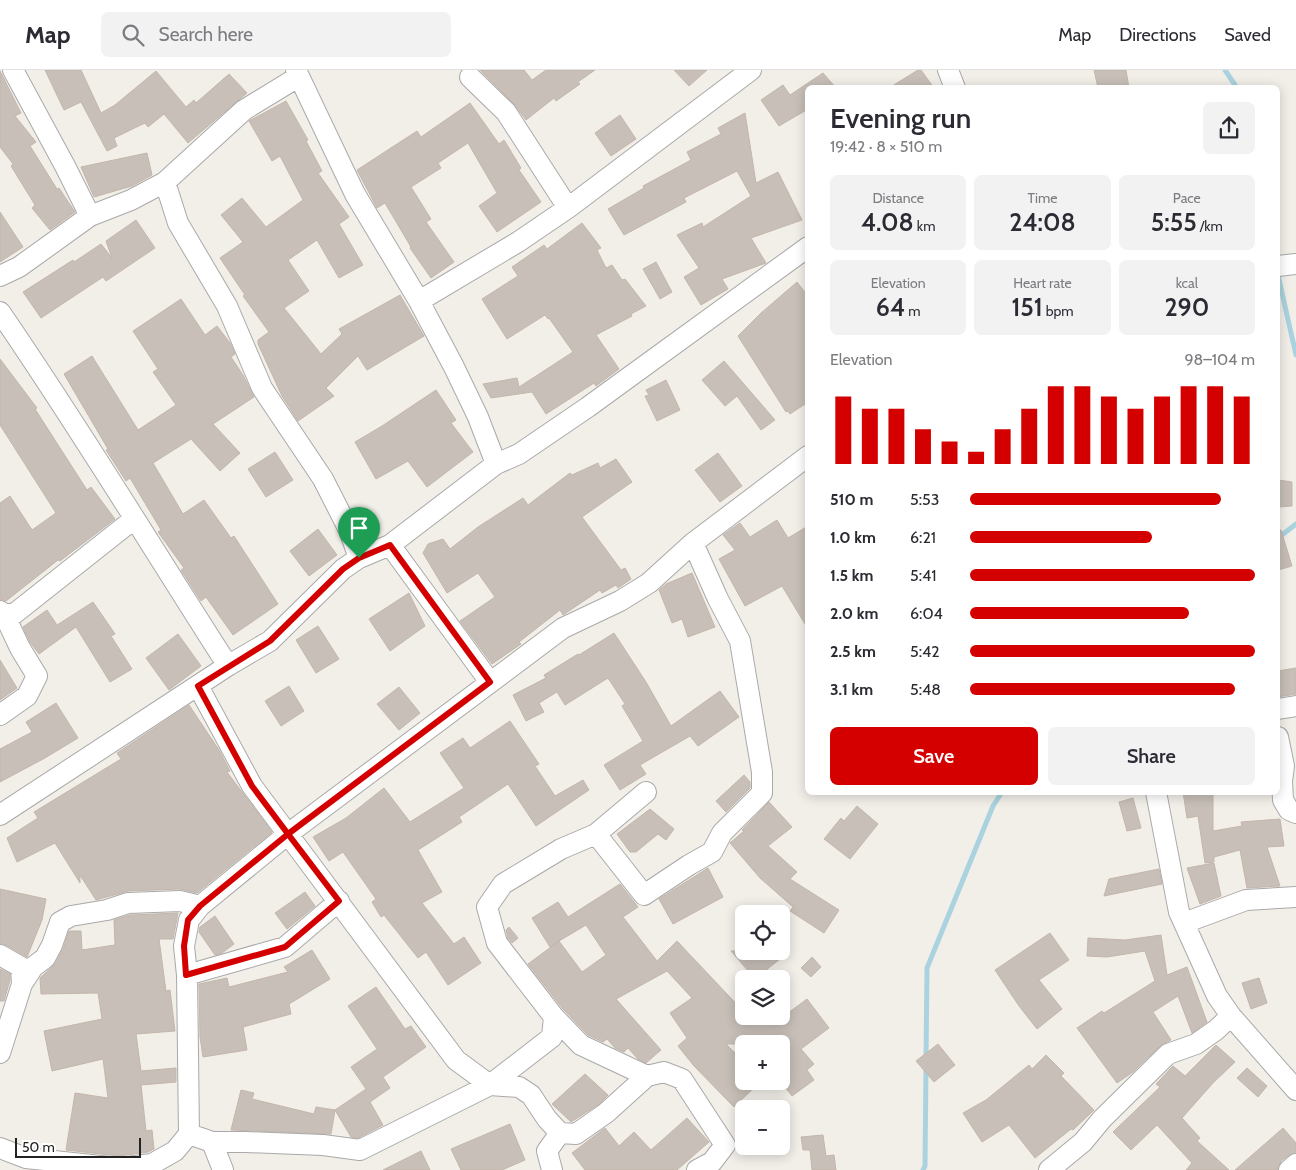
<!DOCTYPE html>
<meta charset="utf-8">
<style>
body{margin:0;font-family:Cabin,sans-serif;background:#f2f2f3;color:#2b2b33;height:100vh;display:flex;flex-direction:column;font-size:19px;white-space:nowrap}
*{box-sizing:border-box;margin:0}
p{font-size:16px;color:#7c7c81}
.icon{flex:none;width:28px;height:28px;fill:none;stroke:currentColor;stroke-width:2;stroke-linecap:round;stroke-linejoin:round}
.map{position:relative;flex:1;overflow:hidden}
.panel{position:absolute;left:805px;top:15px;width:475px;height:710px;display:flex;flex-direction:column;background:#fff;border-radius:8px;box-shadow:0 2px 12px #0003}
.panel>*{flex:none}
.tools{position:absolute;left:735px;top:835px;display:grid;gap:10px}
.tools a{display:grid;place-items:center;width:55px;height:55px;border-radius:8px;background:#fff;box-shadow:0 2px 12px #0003;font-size:25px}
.scale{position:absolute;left:15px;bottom:12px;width:126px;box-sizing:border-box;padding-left:5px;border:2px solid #222;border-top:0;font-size:14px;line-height:18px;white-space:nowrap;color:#222;-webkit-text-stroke:4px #fff;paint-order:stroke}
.pin{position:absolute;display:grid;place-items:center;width:42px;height:42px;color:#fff;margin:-51px -21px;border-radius:50% 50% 50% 0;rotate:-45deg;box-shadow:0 0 5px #0007}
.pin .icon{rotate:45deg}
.round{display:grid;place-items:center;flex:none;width:52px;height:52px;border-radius:8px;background:#f2f2f3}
.head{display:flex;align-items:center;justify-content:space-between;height:85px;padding:0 25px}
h1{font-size:28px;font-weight:600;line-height:38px}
.figures{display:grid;grid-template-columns:repeat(3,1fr);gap:8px;height:85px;padding:5px 25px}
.figures div{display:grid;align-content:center;border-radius:8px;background:#f2f2f3;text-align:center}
.figures b{font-size:25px;font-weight:600}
.figures small{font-size:14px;font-weight:400}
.figures p{font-size:14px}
.chart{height:140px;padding:10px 25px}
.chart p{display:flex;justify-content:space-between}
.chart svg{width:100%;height:90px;margin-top:5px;stroke:#d40000;stroke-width:6}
.cta{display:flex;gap:10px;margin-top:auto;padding:10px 25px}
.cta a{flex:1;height:58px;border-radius:8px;background:#d40000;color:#fff;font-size:20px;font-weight:600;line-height:58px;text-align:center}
.cta a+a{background:#f2f2f3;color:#2b2b33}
ul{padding:0 25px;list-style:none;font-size:16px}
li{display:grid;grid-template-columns:80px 60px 1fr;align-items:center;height:38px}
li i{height:12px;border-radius:6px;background:#d40000}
header{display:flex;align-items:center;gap:30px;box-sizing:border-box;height:70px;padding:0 25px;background:#fff;border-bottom:1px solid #e1e1e2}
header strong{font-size:24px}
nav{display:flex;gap:28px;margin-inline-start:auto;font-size:18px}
.search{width:350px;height:45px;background:#f2f2f3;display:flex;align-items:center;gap:12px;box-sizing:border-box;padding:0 18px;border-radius:8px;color:#7c7c81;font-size:19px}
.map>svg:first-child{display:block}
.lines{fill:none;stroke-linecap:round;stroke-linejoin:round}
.stream{stroke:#aad3df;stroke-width:5}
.building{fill:#c7bfb8;stroke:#c4b6ab;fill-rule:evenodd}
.minor-casing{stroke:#a9a9a9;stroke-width:22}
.minor{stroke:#fff;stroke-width:20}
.route-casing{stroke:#fff;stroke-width:10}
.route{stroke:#d40000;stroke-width:6}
</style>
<header>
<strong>Map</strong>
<div class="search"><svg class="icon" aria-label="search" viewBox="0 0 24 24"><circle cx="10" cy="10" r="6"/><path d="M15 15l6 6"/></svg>Search here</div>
<nav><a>Map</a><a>Directions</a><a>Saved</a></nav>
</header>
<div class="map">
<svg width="1296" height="1100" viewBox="0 0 1296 1100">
<rect width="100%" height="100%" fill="#f2efe9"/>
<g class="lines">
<path class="stream" d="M1225,0L1237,18
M1278,205L1296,285
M1278,468L1296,454
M926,989L927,898L993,736L1002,722
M923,1100L925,1096L926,997"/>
</g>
<path class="building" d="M45,0H81L101,43L115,35L156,1L186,37L194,30L196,33L229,4L247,23L188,73L164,44L148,57L145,53L114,68L117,76L107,81L81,32L64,40Z
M480,0H524L532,10L546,0H595L578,12L580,14L556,31L554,28L526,50L514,34Z
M674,0H707L689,16Z
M918,0H921L934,18H889Z
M1094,0H1126L1129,18H1098Z
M0,1L21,43L15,46L36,72L30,76L57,119L59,118L75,142L50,160L32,138L35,135L11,96L13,94L0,77Z
M823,3L836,18H808V39L779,56L761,30L783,15L790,25Z
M286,31L308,70L306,71L322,101L318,103L349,147L339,154L363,195L339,208L317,170L288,190L309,221L284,238L321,284L342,264L339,259L400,225L424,266L367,300L358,286L326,318L334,326L298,351L282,326L258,274V270L269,262L243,226L245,225L220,188L243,172L221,145L242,128L266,157L303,130L280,86L272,91L249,51Z
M470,33L499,74L504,70L521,98L519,100L541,132L497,162L479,136L497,123L468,73L438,93L441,98L411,117L431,149L426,152L454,192L431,208L410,178L411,177L385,133L377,138L357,100L417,61L421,67Z
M745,43L756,113L778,102L802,150L751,168L766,193L722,209L728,219L701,235L684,207L699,198L677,165L702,153L703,157L751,126L737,101L684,128L686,132L624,165L608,139L644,118L643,116L691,90L687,82L721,64L718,58Z
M620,45L636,69L611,86L595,63Z
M147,83L152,105L132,116L94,127L81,97Z
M0,142L23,177L0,192Z
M136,150L155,178L106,211L103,207L41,248L23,222L73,190L74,192L101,174L112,188L106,171Z
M582,153L601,178L597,180L606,198L612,195L622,210L625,209L646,236L631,244L632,246L596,265L619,299L596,316L594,313L546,344L532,322L491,328L483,314L517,308L519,317L573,282L549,248L548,249L545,245L507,269L482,229L518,206L512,197L544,175L547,179Z
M656,192L672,222L660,229L643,199Z
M797,212L808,226V332L790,344L788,341L786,342L738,266L761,243Z
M181,229L205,265L217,256L230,273L235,284L231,287L243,305L254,327L213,354L240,383L220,401L191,369L153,393L183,444L204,430L231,468L234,466L278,534L233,565L206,527L201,531L181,500L184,498L158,462L161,460L130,408L126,411L106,380L108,379L64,304L92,286L138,360L176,335L153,302L158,299L133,261Z
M0,289L37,338L35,339L87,420L91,417L115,449L60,491L58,490L6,531L0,529V433L10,426L32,460L56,443L0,355Z
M724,291L775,350L761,360L737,326L725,336L702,310Z
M666,310L680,340L657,351L645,326L649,325L646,320Z
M436,320L456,350L451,353L473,382L427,417L408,391L376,409L355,372L382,356Z
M275,382L293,410L266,427L248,399Z
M718,383L742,416L720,432L695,400Z
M616,389L632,412L582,447L621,500L625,498L631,509L618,518L616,515L602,523L600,520L563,545L560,540L519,572L521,574L492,594L460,551L495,527L478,503L447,523L423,483L428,474L443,469L450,479L478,457L523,428L528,435L570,403L572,405L598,393L600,398Z
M1278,410L1292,412V436L1278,437Z
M777,450L788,468L808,456V559L782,516L745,536L719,489L735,480L723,465L740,453L750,467Z
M318,459L337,485L309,506L290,481Z
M1278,460H1281L1292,496L1278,500Z
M692,503L715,557L688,567L682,549L672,553L659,520L666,514Z
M409,523L425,556L390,581L369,549Z
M93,532L115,564L111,566L132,599L110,612L76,557L39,584L30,572L23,557L47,540L57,555Z
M318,556L339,589L316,603L296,570Z
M614,563L646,612L671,656L720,621L739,647L698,676L690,666L640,695L646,704L620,720L604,695L643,671L622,636L625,634L608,608L565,635L557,622L539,633L544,642L526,651L513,625L546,608L544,605L578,584L579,585Z
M178,564L201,596L169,620L146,588Z
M0,590L17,618L0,630Z
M1296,598V624L1278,627V601Z
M289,616L304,641L281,656L265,631Z
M399,617L420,643L399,660L377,634Z
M56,633L78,668L45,688L0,712V679L32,662L26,652Z
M189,635L219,680L230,701L227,702L272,762L197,823L180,819L128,821L96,830L80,805V813L55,773L17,792L7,768L38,748L34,742L121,689L117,683Z
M510,651L539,694L535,696L555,726L583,710L589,720L536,756L508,714L459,747L462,752L418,780L442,822L422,833L454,874L464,867L481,893L448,915L426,882L418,888L384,845L381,847L372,832L376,829L343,782L329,791L313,767L346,748L384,718L410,752L464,718L440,683L463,668L470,678Z
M744,705L750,712V718L726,742L716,731Z
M1183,722H1213V761L1242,756L1241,752L1280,749L1284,776L1267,777L1280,816L1247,818L1240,780L1214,787V792L1205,793L1198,746L1187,748Z
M1133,728L1141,758L1127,761L1119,732Z
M769,732L792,757L768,776L797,802L790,809L839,840L824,863L790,841L793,837L760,808L730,773L744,761L742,760Z
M857,736L878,754L850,789L824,769L841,748L844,751Z
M650,739L674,759L666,770L658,764L636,782H630L617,764Z
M1214,793L1221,826L1200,834L1187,798Z
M708,798L723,827L673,854L659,829Z
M1159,799L1162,814L1104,826L1109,809Z
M620,814L638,837L623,847L657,891L677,871L744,942V946H784L807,929L829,958L801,979L814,994L807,1000L814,1010L792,1026L781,1012V974H726L744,992V1011H761L734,1037L694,996L678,976L687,968L670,943L692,928L667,901L616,929L661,980L646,993L638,989L628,978L624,982L615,978L607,969L603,972L588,965L563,939L528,894L559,871L550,877L532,848L558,832L568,847ZM586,855L606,885L582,902L559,871Z
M0,819L46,829L42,850L27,887L6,875L0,873Z
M305,822L315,836L287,859L275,843Z
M178,843L173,869H159L166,921L170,920L175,961L136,964L141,1001L176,998V1012L141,1015L146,1061L152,1060L154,1079L148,1082L119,1086L66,1080L75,1023L108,1028L103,989L52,1001L44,961L102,949L98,923L41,924L40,908L55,894L63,879L69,861H81L82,880L115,875L114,850L130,845Z
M215,846L234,874L222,883L215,885L199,862L200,857Z
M509,857L518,868L512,873L508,868L506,860Z
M1050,863L1069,890L1039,910L1062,939L1037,959L1019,936L995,900Z
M1161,865L1167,905L1187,897L1207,952L1192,963L1178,926L1153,942L1171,970L1160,976L1133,1002L1117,1013L1077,958L1102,941L1104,943L1155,911L1145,881L1107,887L1087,886L1088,868L1125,870Z
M312,880L330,909L289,934L291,944L243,957L247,980L203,987L200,967L199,914L227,908L229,917L288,902L284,897Z
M731,881H774L780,889L755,909Z
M812,887L821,897L811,907L801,898Z
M0,899L10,904V910L4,931H0Z
M1259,908L1267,933L1251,939L1242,913Z
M376,917L405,959L411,956L426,977L383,1007L390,1018L370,1032L383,1055L358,1068L351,1067L335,1040L366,1019L351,997L377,979L348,936Z
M938,974L955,995L934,1012L916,991Z
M1216,975L1235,992L1213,1013L1182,1048L1200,1068L1197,1071L1229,1100H1186L1192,1093L1157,1055L1131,1080L1113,1062L1160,1017L1156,1014L1173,996L1185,1006Z
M1046,985L1064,1003L1061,1006L1094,1040L1073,1060L1071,1059L1035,1088L1009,1055L982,1072L963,1043L986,1030L1029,995L1032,999Z
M1247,998L1267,1016L1258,1027L1237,1008Z
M585,1004L608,1025L599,1034L571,1052L552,1034Z
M241,1020L254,1023L252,1029L314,1044L316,1037L335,1040L331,1064L231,1060Z
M687,1048L709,1072L677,1100H585L572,1083L605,1058L619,1076L634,1062L651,1080Z
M510,1054L525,1090L502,1100H461L451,1079Z
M1283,1058L1296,1073V1082L1289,1085L1281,1091L1277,1100H1235Z
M823,1065L826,1086L834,1085L836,1100H812L810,1080H803L801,1067Z
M421,1081L430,1100H383Z"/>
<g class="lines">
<g class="minor-casing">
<path id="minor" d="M13,0L65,96L90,146
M296,0L355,124L419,231L454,297L478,347L496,394
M948,0L955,18
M470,7L506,42L568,138
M165,112L178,153L227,236L262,318L323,409L349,460L359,488
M1278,196L1296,194
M0,206L19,197L90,146L131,130L165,112L244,40L298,7
M419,231L518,172L568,138L751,0
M0,242C77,354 148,471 221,585L229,595L0,745
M390,475L490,612
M0,541L4,544H14L134,449
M229,595L270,571L343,499L359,488L390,475L496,394L519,384L588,337L808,177
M198,616L252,716L456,990L490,1015L519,1017L531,1025L547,1049L560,1063L576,1064L606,1043L647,1006L664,1002L682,1009L725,1075L712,1092L697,1100
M1278,639L1296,636
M0,645L27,626L37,606L20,578L4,544
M1278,667L1284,696L1282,711L1283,730L1289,740L1296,743
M1156,722L1179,842L1217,926L1231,946L1296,1020
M596,764L646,722
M1184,853L1246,830L1296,827
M0,885L21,897L22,914L0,983
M187,905L285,877L339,831
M22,914L33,897L45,888L52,875L60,852L71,846L107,840L128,833L180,831L200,836
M647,1006L581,975L554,947L497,873L487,837L503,814L561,779L596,764L644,825L689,795L712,782L722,763L762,723V702L740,571L718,529L693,473
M189,1064L212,1072H246L323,1075L360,1080L490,1015L552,967L554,947
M212,1072L223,1100
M0,1078L26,1088L119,1098L152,1094L175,1081L189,1064L187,905L184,876L189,850L200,836L288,764L563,558L620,531L649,513L693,473L808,386
M552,1100L547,1081L560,1063
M1049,1100L1083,1072L1102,1049L1168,984L1196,974L1216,960L1231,946
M1289,1100L1296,1094"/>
</g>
<use href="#minor" class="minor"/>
</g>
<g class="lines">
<g class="route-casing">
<path id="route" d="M359,488L343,499L270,571L198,616L252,716L288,764L200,836L188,850L184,876L186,905L285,877L339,831L288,764L490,612L390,475L359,488"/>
</g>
<use href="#route" class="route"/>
</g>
</svg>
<div class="tools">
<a><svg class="icon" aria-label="locate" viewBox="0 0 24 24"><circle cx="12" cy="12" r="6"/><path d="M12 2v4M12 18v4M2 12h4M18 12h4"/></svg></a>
<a><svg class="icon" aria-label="layers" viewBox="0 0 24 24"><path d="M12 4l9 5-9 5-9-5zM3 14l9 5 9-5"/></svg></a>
<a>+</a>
<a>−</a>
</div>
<div class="scale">50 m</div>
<div class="pin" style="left:359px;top:488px;background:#1e9e55"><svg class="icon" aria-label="arrive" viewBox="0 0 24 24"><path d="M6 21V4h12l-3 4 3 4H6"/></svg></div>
<section class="panel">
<div class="head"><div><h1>Evening run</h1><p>19:42 · 8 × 510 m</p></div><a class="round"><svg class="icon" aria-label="share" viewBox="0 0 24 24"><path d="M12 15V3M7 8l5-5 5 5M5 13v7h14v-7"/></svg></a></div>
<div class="figures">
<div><p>Distance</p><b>4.08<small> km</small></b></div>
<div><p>Time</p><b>24:08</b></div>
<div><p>Pace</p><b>5:55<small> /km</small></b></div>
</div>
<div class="figures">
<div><p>Elevation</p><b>64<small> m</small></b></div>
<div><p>Heart rate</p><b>151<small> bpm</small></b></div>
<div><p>kcal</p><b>290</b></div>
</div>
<div class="chart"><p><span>Elevation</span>98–104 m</p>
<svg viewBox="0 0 160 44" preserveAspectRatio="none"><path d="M5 44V11M15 44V17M25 44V17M35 44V27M45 44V33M55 44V38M65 44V27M75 44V17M85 44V6M95 44V6M105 44V11M115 44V17M125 44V11M135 44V6M145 44V6M155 44V11"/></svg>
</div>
<ul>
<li><b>510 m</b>5:53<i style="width:88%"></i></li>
<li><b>1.0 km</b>6:21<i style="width:64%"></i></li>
<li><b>1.5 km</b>5:41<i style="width:100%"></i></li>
<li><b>2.0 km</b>6:04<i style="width:77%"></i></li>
<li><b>2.5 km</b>5:42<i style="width:100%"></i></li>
<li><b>3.1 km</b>5:48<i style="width:93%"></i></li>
</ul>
<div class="cta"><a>Save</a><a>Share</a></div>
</section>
</div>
